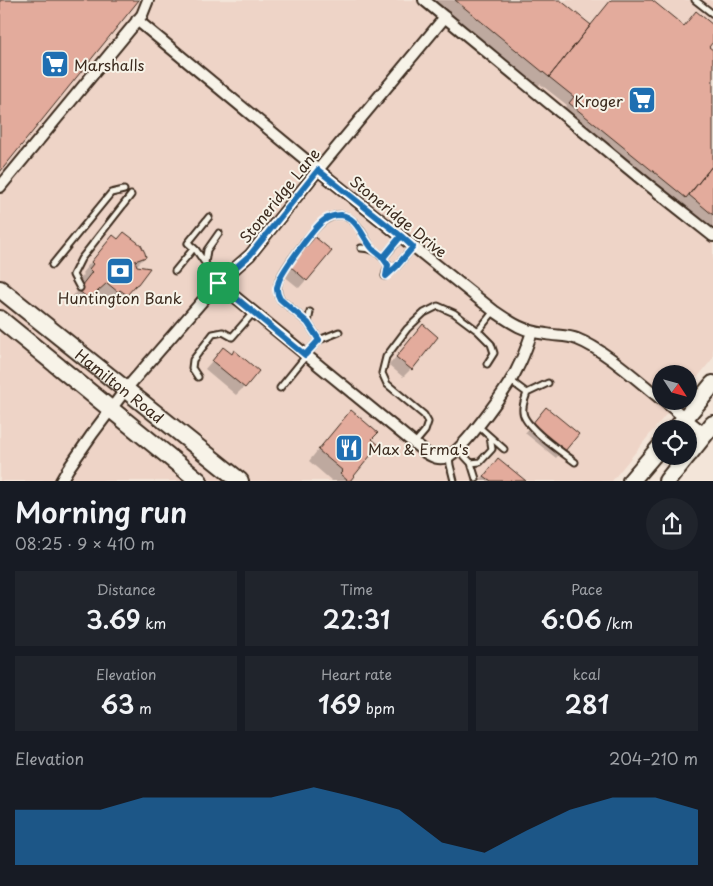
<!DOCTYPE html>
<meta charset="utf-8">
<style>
body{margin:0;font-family:"Playpen Sans",sans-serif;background:#20242c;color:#f1f3f6;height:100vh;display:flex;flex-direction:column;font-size:19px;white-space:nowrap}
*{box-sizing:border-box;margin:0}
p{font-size:16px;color:#9ea1a6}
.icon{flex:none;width:28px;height:28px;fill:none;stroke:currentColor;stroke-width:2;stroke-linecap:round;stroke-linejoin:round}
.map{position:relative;height:481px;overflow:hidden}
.panel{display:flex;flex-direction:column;background:#171b24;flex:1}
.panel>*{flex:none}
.needle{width:32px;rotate:126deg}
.controls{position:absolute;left:652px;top:365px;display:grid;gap:10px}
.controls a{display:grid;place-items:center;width:45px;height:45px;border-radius:50%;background:#171b24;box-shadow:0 1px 4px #0004;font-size:25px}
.pin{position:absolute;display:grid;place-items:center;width:42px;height:42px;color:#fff;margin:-21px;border-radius:10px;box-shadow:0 2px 8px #0006}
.round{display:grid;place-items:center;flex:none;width:52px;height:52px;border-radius:26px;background:#20242c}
.head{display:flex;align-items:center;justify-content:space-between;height:85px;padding:0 15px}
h1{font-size:28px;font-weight:600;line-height:38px}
.stats{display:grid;grid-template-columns:repeat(3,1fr);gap:8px;height:85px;padding:5px 15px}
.stats div{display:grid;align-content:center;border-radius:0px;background:#20242c;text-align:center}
.stats b{font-size:25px;font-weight:600}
.stats small{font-size:14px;font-weight:400}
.stats p{font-size:14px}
.chart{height:140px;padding:10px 15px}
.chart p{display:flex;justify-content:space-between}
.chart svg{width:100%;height:90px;margin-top:5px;fill:#1f6fb2;opacity:.7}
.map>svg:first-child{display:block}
.built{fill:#eed4c7}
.shadow{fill:#0003}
.building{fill:#e3ab9c;stroke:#3b2a1e}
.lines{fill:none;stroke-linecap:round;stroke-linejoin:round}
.service-casing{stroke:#3b2a1e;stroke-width:9}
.minor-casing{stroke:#3b2a1e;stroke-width:14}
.primary-casing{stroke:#3b2a1e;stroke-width:20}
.service{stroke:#f7f3e8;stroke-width:5}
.minor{stroke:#f7f3e8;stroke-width:10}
.primary{stroke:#f7f3e8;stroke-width:16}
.route-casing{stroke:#fff;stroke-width:10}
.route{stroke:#1f6fb2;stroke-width:6}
.labels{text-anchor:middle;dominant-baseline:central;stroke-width:4;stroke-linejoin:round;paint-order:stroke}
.poi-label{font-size:15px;fill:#3b2a1e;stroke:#f7f3e8;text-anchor:start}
.street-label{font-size:15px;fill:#3b2a1e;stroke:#f7f3e8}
</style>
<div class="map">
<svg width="713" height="481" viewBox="0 0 713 481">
<rect width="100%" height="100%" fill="#f3e5d9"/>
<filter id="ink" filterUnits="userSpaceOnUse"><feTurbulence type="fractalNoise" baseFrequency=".02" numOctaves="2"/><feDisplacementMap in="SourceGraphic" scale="10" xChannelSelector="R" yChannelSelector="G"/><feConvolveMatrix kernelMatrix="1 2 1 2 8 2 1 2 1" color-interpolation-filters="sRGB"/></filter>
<g filter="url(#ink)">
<path class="built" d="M0,0H710L713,2V358L689,388V374H661V401H677L612,481H0Z"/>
<path class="shadow" d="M432,0H558L590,26L611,0H650L684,27H713V40L707,47L713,52V229L680,202L677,205L562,111L567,105L540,84L538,86Z
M113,237L145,257L135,267L137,283L116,304L109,299L107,301L95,292L78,308L69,301L83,283L79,280L84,275L82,273L103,247Z
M307,246L306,280L299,288L283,275Z
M423,326L411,369L403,377L389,365Z
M223,348L244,387L236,395L205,369Z
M546,409L577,434L556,458L525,433Z
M341,422L348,481H332L309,461Z
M498,460L524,481H479Z"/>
<path class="building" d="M0,0H139L0,172Z
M455,0H560L591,25L549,77Z
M611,0H652L684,26L696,11L713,25V42L709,47L713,50V165L686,198L569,103L574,97L549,77Z
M713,165V215L689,195Z
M124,232L141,245L145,253L146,257L135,261L137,266L150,268L138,284L136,285L127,295L120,290L118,292L107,283L89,299L78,290L92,272L89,269L93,264L91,262L113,235L118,239Z
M315,237L332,251L307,281L290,266Z
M423,324L438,337L412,370L396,357Z
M223,347L232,354L234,350L259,371L245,388L212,361Z
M546,407L579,434L565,451L532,424Z
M351,410L378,433L372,439L379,445L350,481H348L340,474L343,471L318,450Z
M498,458L526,481H491L484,476Z"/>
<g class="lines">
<g class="service-casing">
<path id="service" d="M695,0L713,14
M361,248C376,249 380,253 388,265L385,276
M383,258L401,237
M205,263L196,250L188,243L209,217
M52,265L111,193L124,190
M175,271L194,248
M386,275L396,267L413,247
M217,283L205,263L207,250L219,233
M80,288L73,275L81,259L131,195
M308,323L310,312
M478,331L494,311
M319,340L308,323L280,299C277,294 277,289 278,284C280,272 316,224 327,219C332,216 339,214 345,216C358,221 365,238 372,249
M305,355L319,340L339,332
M198,377L192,368L193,360L213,334L223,332L232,337L253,313
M511,381L527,393L548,383
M280,388L306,356
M527,393C525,399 522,405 523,412C524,427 562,452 575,462
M478,426L504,449
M414,444L425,431L428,422L424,415L387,384L382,373L386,357L407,329L424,313L438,306L454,313L478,331L491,344L494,353L487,364
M458,449L471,463L476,479
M449,457L450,465L454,481
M471,463L480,462L492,449L490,437"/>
</g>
<g class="minor-casing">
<path id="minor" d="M424,0L646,183L713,236
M137,20L318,170L494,311C513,324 523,331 546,334C556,336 568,335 577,339C605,350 637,380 661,399
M0,187L142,15L148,0
M218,283L426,453C433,457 439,460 447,457C463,451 510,385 518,367C524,356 528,343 532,332
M664,401L705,434
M61,481L68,469L93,433L126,389L218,283L250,255L318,170L445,17"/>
</g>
<g class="primary-casing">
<g id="primary">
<path id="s1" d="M0,289L240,481"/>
<path d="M0,319L199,481"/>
<path d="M676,429L713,384"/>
<path d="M689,454L713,424"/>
<path d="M631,481L661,446"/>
<path d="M667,481L687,456"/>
</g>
</g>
<use href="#service" class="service"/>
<use href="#minor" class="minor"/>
<use href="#primary" class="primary"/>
</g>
</g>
<g class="lines" filter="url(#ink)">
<g class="route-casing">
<path id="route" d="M218,283L305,355L319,340L308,323L280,299C277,294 276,289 278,284C280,273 314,228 323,221C328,217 335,215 341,215C357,217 363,238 372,248C375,252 380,253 383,258L401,236L413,247L396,267L386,276L388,265L383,258L401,236L318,170L250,255L218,283"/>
</g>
<use href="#route" class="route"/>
</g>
<defs>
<g id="supermarket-square" transform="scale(1.4375)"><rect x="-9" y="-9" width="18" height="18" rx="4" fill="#1f6fb2" stroke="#f7f3e8"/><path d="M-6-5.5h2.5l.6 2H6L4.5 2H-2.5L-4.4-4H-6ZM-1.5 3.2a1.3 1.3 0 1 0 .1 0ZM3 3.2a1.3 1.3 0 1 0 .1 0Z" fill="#fff"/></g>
<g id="bank-square" transform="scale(1.4375)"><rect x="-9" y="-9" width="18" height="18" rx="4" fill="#1f6fb2" stroke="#f7f3e8"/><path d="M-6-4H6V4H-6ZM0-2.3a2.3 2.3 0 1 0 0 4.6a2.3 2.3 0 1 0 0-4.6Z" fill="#fff"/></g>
<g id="restaurant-square" transform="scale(1.4375)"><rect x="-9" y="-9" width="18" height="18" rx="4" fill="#1f6fb2" stroke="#f7f3e8"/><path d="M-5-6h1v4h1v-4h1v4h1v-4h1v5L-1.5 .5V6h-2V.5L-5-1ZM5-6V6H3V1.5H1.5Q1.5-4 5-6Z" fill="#fff"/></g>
</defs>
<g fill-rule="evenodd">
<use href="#supermarket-square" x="55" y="64"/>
<use href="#supermarket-square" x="642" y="100"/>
<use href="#bank-square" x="120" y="271"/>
<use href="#restaurant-square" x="349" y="448"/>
</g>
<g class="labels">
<g class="poi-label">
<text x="74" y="64">Marshalls</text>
<text x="623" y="100" text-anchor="end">Kroger</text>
<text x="120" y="297" text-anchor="middle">Huntington Bank</text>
<text x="368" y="448">Max &amp; Erma's</text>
</g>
<g class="street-label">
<text transform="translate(279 195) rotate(-51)">Stoneridge Lane</text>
<text transform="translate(399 216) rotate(39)">Stoneridge Drive</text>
<text stroke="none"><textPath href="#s1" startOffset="154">Hamilton Road</textPath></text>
</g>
</g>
</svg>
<div class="controls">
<a><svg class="needle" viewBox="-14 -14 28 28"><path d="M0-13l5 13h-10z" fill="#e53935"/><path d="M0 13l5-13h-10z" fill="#9ea1a6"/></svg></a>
<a><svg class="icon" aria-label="locate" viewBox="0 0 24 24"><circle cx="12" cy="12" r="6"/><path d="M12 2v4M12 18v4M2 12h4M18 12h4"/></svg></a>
</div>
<div class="pin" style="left:218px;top:283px;background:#1e9e55"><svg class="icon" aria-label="arrive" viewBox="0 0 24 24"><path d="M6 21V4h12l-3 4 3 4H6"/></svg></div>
</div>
<section class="panel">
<div class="head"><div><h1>Morning run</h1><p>08:25 · 9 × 410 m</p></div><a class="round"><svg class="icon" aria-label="share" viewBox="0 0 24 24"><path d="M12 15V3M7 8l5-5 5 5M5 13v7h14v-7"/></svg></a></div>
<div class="stats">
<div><p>Distance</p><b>3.69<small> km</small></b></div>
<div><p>Time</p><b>22:31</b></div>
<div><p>Pace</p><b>6:06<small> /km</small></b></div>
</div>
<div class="stats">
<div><p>Elevation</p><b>63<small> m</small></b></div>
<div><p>Heart rate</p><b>169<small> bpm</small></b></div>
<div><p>kcal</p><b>281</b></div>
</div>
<div class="chart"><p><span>Elevation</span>204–210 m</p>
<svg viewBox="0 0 160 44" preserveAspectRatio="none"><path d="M0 44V17L10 17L20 17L30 11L40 11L50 11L60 11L70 6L80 11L90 17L100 33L110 38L120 27L130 17L140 11L150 11L160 17V44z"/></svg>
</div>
</section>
